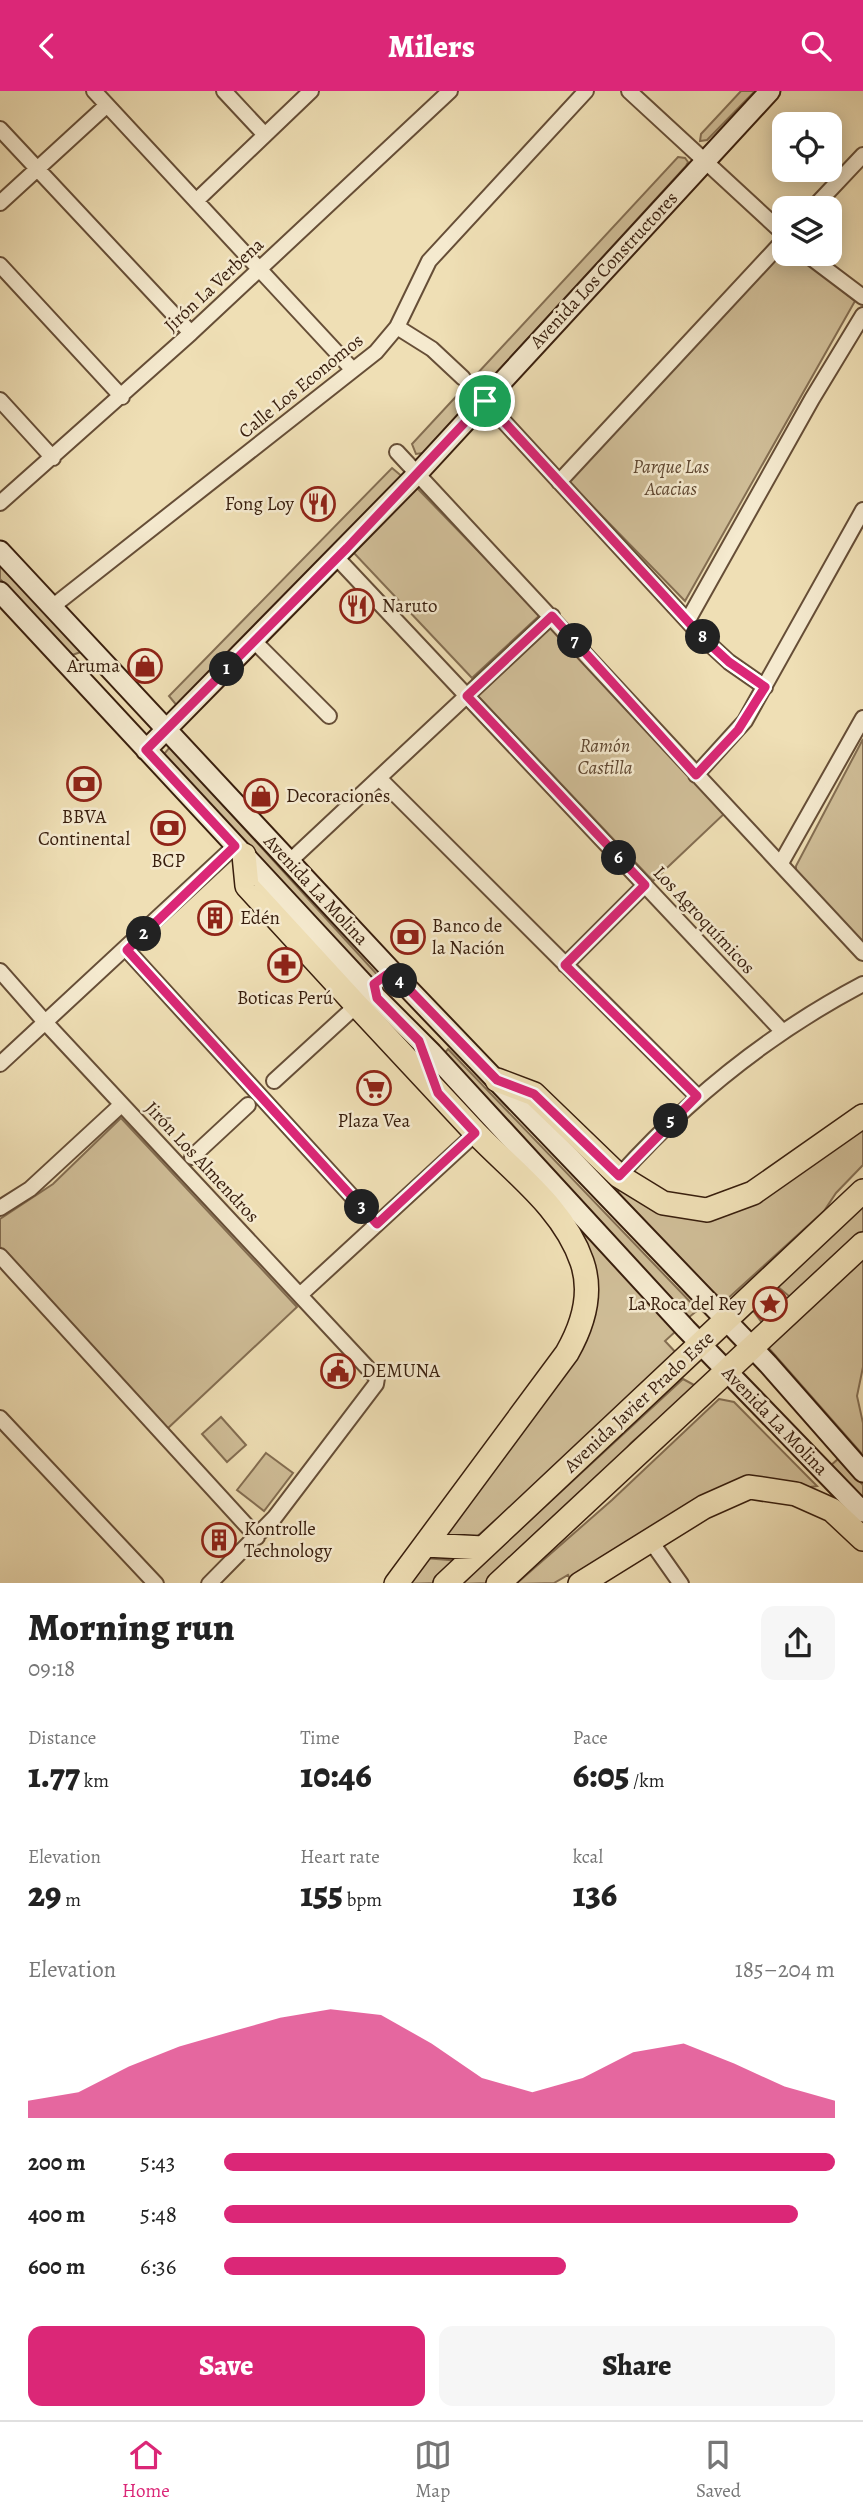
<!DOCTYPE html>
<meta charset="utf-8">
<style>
body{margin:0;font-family:Alegreya,serif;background:#f6f6f6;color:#222;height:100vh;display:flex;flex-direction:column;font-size:26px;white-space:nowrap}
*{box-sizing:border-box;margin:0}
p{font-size:23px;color:#767676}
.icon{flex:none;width:38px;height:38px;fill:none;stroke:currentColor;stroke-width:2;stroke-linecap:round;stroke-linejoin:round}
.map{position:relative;height:1492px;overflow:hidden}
.details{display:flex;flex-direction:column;background:#fff;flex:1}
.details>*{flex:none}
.fabs{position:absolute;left:772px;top:21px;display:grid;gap:14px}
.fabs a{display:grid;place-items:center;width:70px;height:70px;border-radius:14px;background:#fff;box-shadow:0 4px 18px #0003;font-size:35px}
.pin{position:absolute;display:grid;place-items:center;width:60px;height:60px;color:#fff;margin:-30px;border:4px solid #fff;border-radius:50%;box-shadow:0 2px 7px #0007}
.km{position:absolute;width:35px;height:35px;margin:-18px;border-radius:50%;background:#222;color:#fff;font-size:19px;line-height:35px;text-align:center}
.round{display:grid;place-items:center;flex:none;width:74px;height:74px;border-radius:14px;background:#f6f6f6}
.overview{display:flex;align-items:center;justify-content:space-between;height:119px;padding:0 28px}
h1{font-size:38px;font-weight:800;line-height:52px}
.metrics{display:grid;grid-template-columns:repeat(3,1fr);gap:10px;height:119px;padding:7px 28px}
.metrics div{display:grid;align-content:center}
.metrics b{font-size:35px;font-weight:800}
.metrics small{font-size:19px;font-weight:400}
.metrics p{font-size:19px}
.chart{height:196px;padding:14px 28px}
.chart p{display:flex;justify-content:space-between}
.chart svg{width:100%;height:126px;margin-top:7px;fill:#db2777;opacity:.7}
.primary-button{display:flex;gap:14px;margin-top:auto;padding:14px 28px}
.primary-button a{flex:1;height:80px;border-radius:14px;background:#db2777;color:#fff;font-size:28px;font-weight:800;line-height:80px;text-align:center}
.primary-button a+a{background:#f6f6f6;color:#222}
ul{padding:0 28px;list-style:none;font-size:23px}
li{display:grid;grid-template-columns:112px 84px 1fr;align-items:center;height:52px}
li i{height:18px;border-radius:9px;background:#db2777}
header{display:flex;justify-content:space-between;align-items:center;height:91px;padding:0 28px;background:#db2777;color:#fff;font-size:32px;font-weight:800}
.menu{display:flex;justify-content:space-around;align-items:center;height:98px;border-top:2px solid #e0e0e0;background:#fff;font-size:19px;color:#767676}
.menu a{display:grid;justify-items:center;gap:4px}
.menu .active{color:#db2777}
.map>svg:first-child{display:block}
.green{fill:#d0be98;stroke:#846e52;stroke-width:2}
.water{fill:#b19d7c;stroke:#816a50;stroke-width:2}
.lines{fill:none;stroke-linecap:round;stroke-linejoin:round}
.street-casing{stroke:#664e37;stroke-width:18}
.secondary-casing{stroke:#381e0d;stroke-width:23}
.primary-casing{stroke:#381e0d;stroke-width:26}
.street{stroke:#f5eacf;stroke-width:14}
.secondary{stroke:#f5eacf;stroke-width:19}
.primary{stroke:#efdfb5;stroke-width:23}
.route-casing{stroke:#fff;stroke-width:14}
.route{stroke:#db2777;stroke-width:9}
.labels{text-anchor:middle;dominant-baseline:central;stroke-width:5;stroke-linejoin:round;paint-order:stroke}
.street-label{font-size:19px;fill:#381e0d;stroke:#f5eacf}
.park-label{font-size:19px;font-style:italic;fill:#5e4630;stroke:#f5eacf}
.poi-label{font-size:19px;fill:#381e0d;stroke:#f5eacf;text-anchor:start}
</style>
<header><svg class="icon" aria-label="back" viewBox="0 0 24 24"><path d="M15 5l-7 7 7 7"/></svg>Milers<svg class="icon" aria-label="search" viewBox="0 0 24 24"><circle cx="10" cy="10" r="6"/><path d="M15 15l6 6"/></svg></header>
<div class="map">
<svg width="863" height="1493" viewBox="0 0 863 1493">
<rect width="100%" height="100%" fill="#efdfb5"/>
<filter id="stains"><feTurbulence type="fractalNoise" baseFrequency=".00286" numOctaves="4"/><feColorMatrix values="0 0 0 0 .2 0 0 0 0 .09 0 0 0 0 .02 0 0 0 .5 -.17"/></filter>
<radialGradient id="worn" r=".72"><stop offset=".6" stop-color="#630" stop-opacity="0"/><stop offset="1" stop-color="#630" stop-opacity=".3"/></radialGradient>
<path class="green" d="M741,0H755L707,49L700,50L701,43Z
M678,66L685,67L688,71L686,75L423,362L416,363L412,353Z
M784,157V163H797L855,210L685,510L568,390Z
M392,377L404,387L178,616L169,605Z
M417,397L540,524L472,587L353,461Z
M0,471L81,557V561L72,564L0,488Z
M551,536L726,721L653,790L478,605Z
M863,648V856L796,781V775Z
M170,656L392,900L385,906L164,663Z
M448,958L698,1219L688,1227L443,964Z
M121,1027L297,1216L167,1338L0,1156V1128L53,1093Z
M863,1038V1074L836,1102L824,1120L724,1211L616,1108L615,1103L622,1097L709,1126Z
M863,1110V1143L790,1206L777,1195Z
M577,1130L676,1240L665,1250L680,1266L473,1449L444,1445L587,1237Z
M863,1164V1276L857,1305L863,1332V1364L766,1254Z
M683,1288L696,1295L631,1352L604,1384L487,1492L461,1493Z
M719,1308L734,1311L817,1395L797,1398L749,1388L570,1488L568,1484L554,1492L516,1493L612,1409Z
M221,1326L246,1354L227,1371L202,1343Z
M266,1362L293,1382L264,1420L237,1399Z
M838,1368L863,1394V1409L830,1375Z
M424,1467L461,1470L437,1492L404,1493Z"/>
<path class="water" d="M775,1197L790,1210L763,1233L751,1217Z"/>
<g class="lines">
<g class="street-casing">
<path id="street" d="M94,0L353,279
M224,0L265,44
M629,0L784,143
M0,38L191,242
M196,110L311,0
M0,112L107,14
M813,117L863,64
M806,163L863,206
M0,174L122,306
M397,236L432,258L463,287
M0,309L53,367
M485,310L704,548L729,571L765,596
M397,361L863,862
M559,391L784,149
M0,412L191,242L450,0
M337,467L783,941
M52,516L376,261L397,236L429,170L586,0
M688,529L812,308L863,224
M254,550L329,625
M696,684L745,630L863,419
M379,687L697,1005
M290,770L552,525
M781,772L863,627
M127,859L377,1133
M565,874L645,794
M0,880L45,931L377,1287L376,1293L275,1426L209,1493
M0,973L235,755
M274,990L357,914
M192,1066L248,1014
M619,1085C689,1007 770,942 863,893
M0,1117L30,1098L121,1014
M0,1165L257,1446
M301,1203L476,1042
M0,1327L156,1493
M650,1449L681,1493"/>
</g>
<g class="secondary-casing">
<path id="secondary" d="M0,460L400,889L768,1273L863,1381
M0,501L377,907L432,962L686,1238L863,1421
M146,659L418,382L770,0"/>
</g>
<g class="primary-casing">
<path id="primary" d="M244,764L247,795C321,876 396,957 471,1037C510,1079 563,1115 582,1171C593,1203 583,1234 567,1262L396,1493
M497,989L534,1003L619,1085L663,1112L707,1119L753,1102L863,1025
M425,1454L483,1457
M445,1493L863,1100
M498,1493L863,1153
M580,1493L704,1416L749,1396L796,1403L832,1419L863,1448"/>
</g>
<use href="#street" class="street"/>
<use href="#secondary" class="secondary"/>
<use href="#primary" class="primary"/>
</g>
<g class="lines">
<g class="route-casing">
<path id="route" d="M485,310L704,548L729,571L765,596L738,639L696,684L552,525L467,605L645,794L565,874L697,1005L619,1085L534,1003L497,989L400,889L386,884L374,893L377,907L419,950L438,1002L475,1042L377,1133L127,859L235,755L146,659L347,457Z"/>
</g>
<use href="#route" class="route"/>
</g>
<defs>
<g id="restaurant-ring" transform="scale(1.75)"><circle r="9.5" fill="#f5eacf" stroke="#8f2418" stroke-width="1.5"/><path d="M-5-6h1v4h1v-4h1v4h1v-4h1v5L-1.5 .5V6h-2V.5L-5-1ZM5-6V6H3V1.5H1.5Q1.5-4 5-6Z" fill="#8f2418"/></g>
<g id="shop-ring" transform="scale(1.75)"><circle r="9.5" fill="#f5eacf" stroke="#8f2418" stroke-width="1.5"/><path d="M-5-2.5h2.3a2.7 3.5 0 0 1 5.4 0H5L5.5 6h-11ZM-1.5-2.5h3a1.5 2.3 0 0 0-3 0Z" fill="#8f2418"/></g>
<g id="bank-ring" transform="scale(1.75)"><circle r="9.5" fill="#f5eacf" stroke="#8f2418" stroke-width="1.5"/><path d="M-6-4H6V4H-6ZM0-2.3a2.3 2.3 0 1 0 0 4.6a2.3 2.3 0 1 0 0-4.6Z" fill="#8f2418"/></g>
<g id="building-ring" transform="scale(1.75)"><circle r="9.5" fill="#f5eacf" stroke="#8f2418" stroke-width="1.5"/><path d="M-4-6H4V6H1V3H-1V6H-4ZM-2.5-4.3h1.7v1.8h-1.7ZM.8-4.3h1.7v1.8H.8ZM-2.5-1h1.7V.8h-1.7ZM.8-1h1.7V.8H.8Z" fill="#8f2418"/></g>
<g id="pharmacy-ring" transform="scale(1.75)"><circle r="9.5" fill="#f5eacf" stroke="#8f2418" stroke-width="1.5"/><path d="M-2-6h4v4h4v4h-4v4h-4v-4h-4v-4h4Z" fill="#8f2418"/></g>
<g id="supermarket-ring" transform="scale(1.75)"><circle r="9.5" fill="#f5eacf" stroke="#8f2418" stroke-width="1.5"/><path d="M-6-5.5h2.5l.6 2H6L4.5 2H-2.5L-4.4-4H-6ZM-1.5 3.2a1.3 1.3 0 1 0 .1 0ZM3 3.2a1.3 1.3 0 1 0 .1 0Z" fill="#8f2418"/></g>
<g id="sight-ring" transform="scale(1.75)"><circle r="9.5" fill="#f5eacf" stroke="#8f2418" stroke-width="1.5"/><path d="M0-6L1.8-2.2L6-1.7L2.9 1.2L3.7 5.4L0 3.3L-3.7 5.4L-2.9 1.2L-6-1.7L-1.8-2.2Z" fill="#8f2418"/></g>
<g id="civic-ring" transform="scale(1.75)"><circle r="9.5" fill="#f5eacf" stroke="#8f2418" stroke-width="1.5"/><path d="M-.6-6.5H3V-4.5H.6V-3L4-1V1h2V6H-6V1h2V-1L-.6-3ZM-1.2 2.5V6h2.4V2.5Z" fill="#8f2418"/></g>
</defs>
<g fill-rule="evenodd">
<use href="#restaurant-ring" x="318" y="413"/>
<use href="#restaurant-ring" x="357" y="515"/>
<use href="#shop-ring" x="145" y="575"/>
<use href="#bank-ring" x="84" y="693"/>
<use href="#shop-ring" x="261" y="705"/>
<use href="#bank-ring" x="168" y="737"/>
<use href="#building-ring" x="215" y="827"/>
<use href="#bank-ring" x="408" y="846"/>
<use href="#pharmacy-ring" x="285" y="874"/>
<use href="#supermarket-ring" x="374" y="997"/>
<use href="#sight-ring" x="770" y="1213"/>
<use href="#civic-ring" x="338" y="1280"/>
<use href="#building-ring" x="219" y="1449"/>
</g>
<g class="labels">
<g class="street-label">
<text transform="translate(604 179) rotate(-47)">Avenida Los Constructores</text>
<text transform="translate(214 194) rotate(-43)">Jirón La Verbena</text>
<text transform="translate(301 295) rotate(-39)">Calle Los Economos</text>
<text transform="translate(316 799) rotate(47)">Avenida La Molina</text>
<text transform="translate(704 829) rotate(47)">Los Agroquímicos</text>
<text transform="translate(202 1071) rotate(47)">Jirón Los Almendros</text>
<text transform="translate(639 1311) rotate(-43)">Avenida Javier Prado Este</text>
<text transform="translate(775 1330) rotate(46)">Avenida La Molina</text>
</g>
<g class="park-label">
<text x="671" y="376">Parque Las<tspan x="671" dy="22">Acacias</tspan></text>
<text x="605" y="655">Ramón<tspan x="605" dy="22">Castilla</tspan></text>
</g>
<g class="poi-label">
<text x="294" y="413" text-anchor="end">Fong Loy</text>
<text x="382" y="515">Naruto</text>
<text x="120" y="575" text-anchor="end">Aruma</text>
<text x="286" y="705">Decoraciones</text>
<text x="84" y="726" text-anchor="middle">BBVA<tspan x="84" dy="22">Continental</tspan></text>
<text x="168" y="770" text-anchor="middle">BCP</text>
<text x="240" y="827">Edén</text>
<text x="432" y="835">Banco de<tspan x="432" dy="22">la Nación</tspan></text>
<text x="285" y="907" text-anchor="middle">Boticas Perú</text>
<text x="374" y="1030" text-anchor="middle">Plaza Vea</text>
<text x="746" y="1213" text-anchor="end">La Roca del Rey</text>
<text x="362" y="1280">DEMUNA</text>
<text x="244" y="1438">Kontrolle<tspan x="244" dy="22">Technology</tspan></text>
</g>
</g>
<rect width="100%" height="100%" filter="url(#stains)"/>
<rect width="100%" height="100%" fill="url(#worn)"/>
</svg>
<div class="fabs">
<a><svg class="icon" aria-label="locate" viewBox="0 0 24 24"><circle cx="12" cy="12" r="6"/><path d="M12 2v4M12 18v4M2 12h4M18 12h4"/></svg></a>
<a><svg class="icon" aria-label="layers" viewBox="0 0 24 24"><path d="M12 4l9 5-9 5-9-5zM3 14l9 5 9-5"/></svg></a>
</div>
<div class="pin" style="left:485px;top:310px;background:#1e9e55"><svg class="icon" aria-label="arrive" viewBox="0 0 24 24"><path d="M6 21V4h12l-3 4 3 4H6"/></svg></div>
<b class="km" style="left:227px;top:578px">1</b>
<b class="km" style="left:144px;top:843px">2</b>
<b class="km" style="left:362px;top:1116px">3</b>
<b class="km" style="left:400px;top:890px">4</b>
<b class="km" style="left:671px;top:1030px">5</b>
<b class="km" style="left:619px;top:767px">6</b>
<b class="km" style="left:575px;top:550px">7</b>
<b class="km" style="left:703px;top:546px">8</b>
</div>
<section class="details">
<div class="overview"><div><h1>Morning run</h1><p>09:18</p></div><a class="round"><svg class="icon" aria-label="share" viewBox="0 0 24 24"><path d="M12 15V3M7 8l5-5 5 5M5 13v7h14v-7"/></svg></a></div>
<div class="metrics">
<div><p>Distance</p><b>1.77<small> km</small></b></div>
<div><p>Time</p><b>10:46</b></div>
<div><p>Pace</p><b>6:05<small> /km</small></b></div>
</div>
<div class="metrics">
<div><p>Elevation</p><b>29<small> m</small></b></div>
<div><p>Heart rate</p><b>155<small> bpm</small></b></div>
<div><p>kcal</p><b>136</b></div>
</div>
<div class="chart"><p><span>Elevation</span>185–204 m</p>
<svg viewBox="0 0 160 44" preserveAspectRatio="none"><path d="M0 44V38L10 35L20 26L30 19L40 14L50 9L60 6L70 8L80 18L90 30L100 35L110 30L120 21L130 18L140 25L150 33L160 38V44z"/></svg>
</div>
<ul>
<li><b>200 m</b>5:43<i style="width:100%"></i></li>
<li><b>400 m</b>5:48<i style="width:94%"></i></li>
<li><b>600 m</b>6:36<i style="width:56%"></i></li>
</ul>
<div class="primary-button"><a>Save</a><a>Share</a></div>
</section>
<nav class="menu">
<a class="active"><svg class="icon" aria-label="home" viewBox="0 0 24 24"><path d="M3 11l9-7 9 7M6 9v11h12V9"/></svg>Home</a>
<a><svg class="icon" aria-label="map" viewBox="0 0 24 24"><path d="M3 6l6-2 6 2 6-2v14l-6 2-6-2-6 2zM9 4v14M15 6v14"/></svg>Map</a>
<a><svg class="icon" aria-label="saved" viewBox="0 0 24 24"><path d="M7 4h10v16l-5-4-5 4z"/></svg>Saved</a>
</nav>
